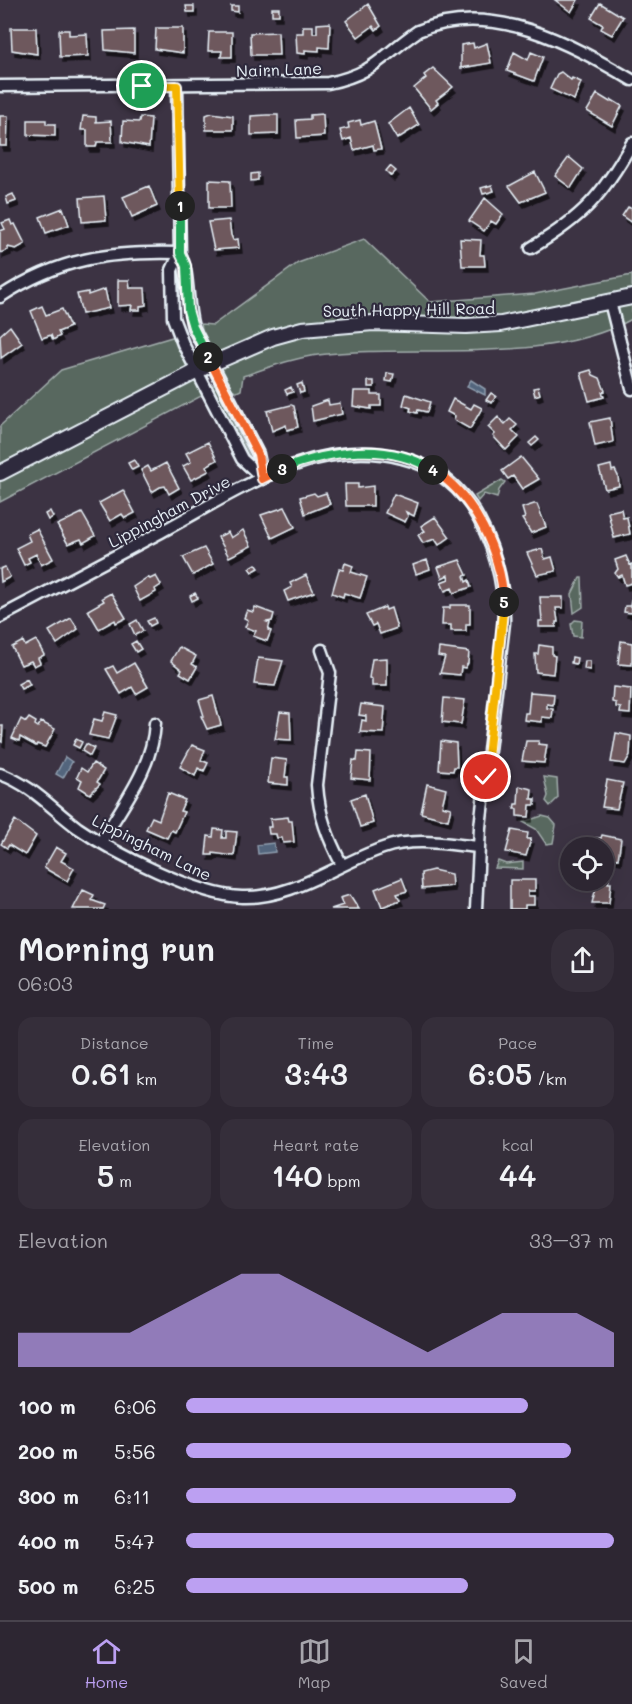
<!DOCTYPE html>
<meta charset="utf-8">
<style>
body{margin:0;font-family:Mali,sans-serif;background:#352e3a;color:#f1f3f6;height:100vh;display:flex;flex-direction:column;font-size:22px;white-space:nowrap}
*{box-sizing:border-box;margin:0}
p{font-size:20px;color:#a7a5ac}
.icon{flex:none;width:33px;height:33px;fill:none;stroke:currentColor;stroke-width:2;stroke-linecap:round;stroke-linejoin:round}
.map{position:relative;height:909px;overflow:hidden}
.panel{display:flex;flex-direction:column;background:#2d2632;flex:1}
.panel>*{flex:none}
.tools{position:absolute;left:560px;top:837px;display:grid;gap:12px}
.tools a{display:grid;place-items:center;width:54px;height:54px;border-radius:50%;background:#2d2632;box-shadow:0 6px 24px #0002,0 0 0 2px #48434d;font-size:30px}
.pin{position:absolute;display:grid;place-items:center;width:51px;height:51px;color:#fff;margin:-26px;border:3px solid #fff;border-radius:50%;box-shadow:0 2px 6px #0007}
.km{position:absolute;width:30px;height:30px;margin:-15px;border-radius:50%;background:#222;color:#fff;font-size:16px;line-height:30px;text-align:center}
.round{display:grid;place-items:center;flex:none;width:63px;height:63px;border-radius:24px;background:#352e3a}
.summary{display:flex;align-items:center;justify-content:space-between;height:102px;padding:0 18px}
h1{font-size:33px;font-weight:600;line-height:45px}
.metrics{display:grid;grid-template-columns:repeat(3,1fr);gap:9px;height:102px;padding:6px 18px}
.metrics div{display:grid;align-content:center;border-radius:15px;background:#352e3a;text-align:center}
.metrics b{font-size:30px;font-weight:600}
.metrics small{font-size:16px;font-weight:400}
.metrics p{font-size:16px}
.chart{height:168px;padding:12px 18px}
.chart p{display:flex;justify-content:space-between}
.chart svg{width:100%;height:108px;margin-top:6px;fill:#bca0f2;opacity:.7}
ul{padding:0 18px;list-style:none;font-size:20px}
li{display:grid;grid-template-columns:96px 72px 1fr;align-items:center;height:45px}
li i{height:15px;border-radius:8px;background:#bca0f2}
.dock{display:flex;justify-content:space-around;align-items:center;height:84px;border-top:2px solid #48434d;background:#2d2632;font-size:16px;color:#a7a5ac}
.dock a{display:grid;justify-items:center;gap:3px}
.dock .selected{color:#bca0f2}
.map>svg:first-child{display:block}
.green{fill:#59685e;stroke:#a0acab;stroke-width:1.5}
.water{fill:#52657d;stroke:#8e9dae;stroke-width:1.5}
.building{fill:#6e585d;stroke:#e8f1f8;stroke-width:1.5;filter:url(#shadow)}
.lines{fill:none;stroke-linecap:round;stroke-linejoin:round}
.minor-casing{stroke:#e8f1f8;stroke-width:15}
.tertiary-casing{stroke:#e8f1f8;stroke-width:18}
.minor{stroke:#2f2a3d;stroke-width:10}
.tertiary{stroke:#2f2a3d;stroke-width:14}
.split-1-casing{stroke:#fff;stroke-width:12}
.split-2-casing{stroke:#fff;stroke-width:12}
.split-3-casing{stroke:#fff;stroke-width:12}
.split-4-casing{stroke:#fff;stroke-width:12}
.split-5-casing{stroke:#fff;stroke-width:12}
.split-6-casing{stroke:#fff;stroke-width:12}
.split-1{stroke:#f5b400;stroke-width:8}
.split-2{stroke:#22a559;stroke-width:8}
.split-3{stroke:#f0652b;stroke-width:8}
.split-4{stroke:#22a559;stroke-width:8}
.split-5{stroke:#f0652b;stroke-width:8}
.split-6{stroke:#f5b400;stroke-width:8}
.labels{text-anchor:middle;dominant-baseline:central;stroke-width:4.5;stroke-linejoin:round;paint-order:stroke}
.street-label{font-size:16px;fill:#e8f1f8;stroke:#2f2a3d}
</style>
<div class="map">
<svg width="632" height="909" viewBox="0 0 632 909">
<defs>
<filter id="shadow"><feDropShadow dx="3" dy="5" stdDeviation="0" flood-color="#0009"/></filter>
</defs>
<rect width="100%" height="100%" fill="#3c3343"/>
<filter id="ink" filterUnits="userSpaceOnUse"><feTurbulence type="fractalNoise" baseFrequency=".0167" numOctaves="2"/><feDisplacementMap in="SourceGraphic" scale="12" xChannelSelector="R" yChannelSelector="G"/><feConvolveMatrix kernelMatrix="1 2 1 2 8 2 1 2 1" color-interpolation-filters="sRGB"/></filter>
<g filter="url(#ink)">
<path class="green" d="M364,239L430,302L535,294L632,275V319C545,367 415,343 318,355C293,358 267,368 243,376L241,390L237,392L231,388L229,382L222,384L195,331L202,329L201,324L213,325L298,263Z
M179,335L207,393L0,502V426L61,370Z
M212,385H215L253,463L250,462Z
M502,480L505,482L499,490L497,498L484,494L478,501L475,496Z
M580,578H582L583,607L574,613L572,594Z
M575,620L582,621L581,637L573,636L571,624Z
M544,777L557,779L558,798L550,806L546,801L548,796Z
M542,816L550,818L556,825L553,843L546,844L536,829L523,822Z
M498,861L506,864L523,862V869L495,868Z"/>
<path class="water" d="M471,380L485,389V395L467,386Z
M65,757L72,762L63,778L56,774Z
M274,843L275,852L258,854L257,845Z"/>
<path class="building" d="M555,0H578L571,12Z
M600,3L623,17L612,35L601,29L603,25L591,18Z
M368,4L381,26L376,30L373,26L358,37L346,21Z
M186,6H194V12H187Z
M231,6H238V12L231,11Z
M272,8H279V15H272Z
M330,23L329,48L319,47V51L305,50V54L297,53L296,33H303V26H313V33H317V24Z
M11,28H36L37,54L12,50Z
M156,28H183V53L155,49Z
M59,30H69V35L87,34L88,56L60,57Z
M134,30V53L105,50L104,31Z
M209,32H232V57H221L222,51H208Z
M278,32L279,55H251L250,33Z
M473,43L474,48L487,43L491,63L461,68V45Z
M514,52L528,60L531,52L543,57L534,81L507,71Z
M433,68L453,87L436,100L438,103L431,109L414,88L426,78L424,75Z
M561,72L571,80L572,78L581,82L574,100L550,89L557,74Z
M597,94L610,102L612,100L622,106L612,126L587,111Z
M409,108L419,125L397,139L388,124Z
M211,113L233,116V130H206V115Z
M323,114L324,136L297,138L296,120L310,119V115Z
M267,115H278V134L251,135V116Z
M0,116H8L7,146H0Z
M83,116L96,117V122L111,121L112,142H97L96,147H87V130H81Z
M140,117L151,118L149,147L122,142L123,121L139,122Z
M28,120H46V124H55V136L28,135Z
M360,120L361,125L374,121L381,149L374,150L373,145L354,150L351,138L343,141L340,130L349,128L348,123Z
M569,157L583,169L571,188L555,176Z
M390,166L396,171L391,176L386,171Z
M535,172L545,192L521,202L509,186Z
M258,173V180L251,181V174Z
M209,180L230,181L231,208H209Z
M492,185L494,191L483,194L481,188Z
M149,186L157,206L132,217L123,197Z
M13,194L16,201L8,204L6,197Z
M104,196L106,220L82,222L80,198Z
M485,198L503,214L496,224L491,221L484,231L469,221Z
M628,207L632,209V223L622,216Z
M63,208L69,225L46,233L40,217Z
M10,220L12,225L15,224L25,244L16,249L8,247V250L0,253V231L5,229L2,223Z
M229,220L231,235L233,240L238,239L239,248L214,250L208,222Z
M460,239L481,240L480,255H484L485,266H462Z
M118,280H129L130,288H145L146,305L140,306V310H131L132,305L118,306Z
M105,289L109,308L82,314L77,294L88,292V295Z
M42,306L46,315L62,309L70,327L58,332L60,336L53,340L51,335L42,338L31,311Z
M10,326L22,343L1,358L0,335Z
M591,370L593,375L600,378L605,391L602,392L604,397L589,401L581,373Z
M387,373L394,374L392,382L386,381Z
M368,381H374V387H368Z
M302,383L304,392L300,393L297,385Z
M291,387L293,392L287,394L285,390Z
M538,387L540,394L535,396L533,388Z
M354,391H372V395H381V406H371V409L353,406Z
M491,393L496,396L492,403L486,400Z
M406,394L430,402L427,412L418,410L417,413L410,411L411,408L403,405Z
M453,399L471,409L474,404L482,408L470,429L454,420L455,416L447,412Z
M328,400L329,405L340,403L342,414L313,421L311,406Z
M291,405L294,406L298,427L287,430L286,425L272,431L267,411Z
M498,417L505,424L510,419L517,425L512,430L519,437L506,450L493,436L495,434L488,427Z
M610,418L613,442L595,446L590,422Z
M536,437L539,440L532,446L529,443Z
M208,442L217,460L206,466L209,471L191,480L183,466L191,462L186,453Z
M521,457L539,479L522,489L513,476L508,479L502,471Z
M134,460L138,467L132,470L128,463Z
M166,463L179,488L169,494L165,486L160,487L152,492L141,470L148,466L151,471Z
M611,465L612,471L615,470L618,476L619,486L605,489L599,468Z
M345,484H358V488L373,486V506H346Z
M123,490L135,513L125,518L122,514L110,521L99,503Z
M314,493L317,496L326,493L330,504L305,514L300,497Z
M394,494L418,503L414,516L406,512L408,516L405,522L385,513Z
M534,504H537L546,527L531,533L522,519L525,518L522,508Z
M285,507L295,527L272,538L261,515Z
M621,509L623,518L627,517L630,534L614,538L608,512Z
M50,511L53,517L48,520L45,514Z
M82,513L95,536L83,543L81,539L68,544L57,525Z
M435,517L450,537L439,545L435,539L423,543L418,535L425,531L421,526Z
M37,529L53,559L41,565L36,554L28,558L30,562L24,565L16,548L30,541L27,534Z
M243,530L251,546L229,557L218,537L228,532L231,538Z
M204,548L213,564L193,575L183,557Z
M542,549L545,559L552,557L556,571L537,575L527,553Z
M626,556L630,565L632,564V583L625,585L622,575L618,577L615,573L618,569L615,560Z
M427,560L430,569L416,574L413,565Z
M460,560L467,575L464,576L466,582L469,580L471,587L454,593L452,588L445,591L441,582L449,579L448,575L442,578L438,567Z
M345,563L353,566L351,572L367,577L360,598L344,593L343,597L332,593L339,569L343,570Z
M256,564L259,568L252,572L249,568Z
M5,567L10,577L1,582L0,569Z
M306,575L314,592L288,601L284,591L292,587L290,583Z
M156,576L161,585L155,589L156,592L140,601L133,587L148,577L150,579Z
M111,593L126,618L116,623L115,620L99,629L88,610L104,601L102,598Z
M195,593L198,598L192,601L190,596Z
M540,597H563V608H556L558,622H556V627H539V621H542Z
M631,600L632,613L624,612L625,606H630Z
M450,605H470V624H466V631H451V625H442L443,608H450Z
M255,607L274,614L272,621L267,622L270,623L268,630L271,631L267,641L253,636L256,631L245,627L248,620L244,618L247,610L253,612Z
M385,607L386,610L391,608L397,628L380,634L376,624L372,626L366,615Z
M71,618L78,629L57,644L49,631Z
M154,618L156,623L150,626L147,621Z
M137,620L143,631L135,635L130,624Z
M36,640L44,655L38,658L40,663L34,666L31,661L21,665L12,647L23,641L25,646Z
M136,641L141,649L136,652L131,644Z
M621,641L632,643V665L618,664Z
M539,645L552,647V655L555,656L553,674L536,672L535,654H538Z
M179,647L196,656L192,664L197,667L190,679L180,673L182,670L171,661Z
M439,648L469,652L468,663L465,668L461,667L460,675L440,673L445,657L438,656Z
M572,657L577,658L576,664L571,663Z
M258,658L283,661L275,686L254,684Z
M387,658V686H372V679L369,678L372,659Z
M585,661H590V670L584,669Z
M134,663L148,687L136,694L132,687L121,694L106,669L113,666L117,673Z
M27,679L30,685L21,689L18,684Z
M613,687L631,689L630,714L620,713L621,708L616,707V703L612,702Z
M530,692L554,694L553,705L547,704V708L553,709L552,718L542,717V722L524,720L525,713H528Z
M213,696L221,725L207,729L201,716H204L199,700Z
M444,698L465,700L461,724L442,722Z
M361,704L385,707L383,733L360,732L362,720L366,721V716L359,715Z
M105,712L117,715L108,739L89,735L94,719L102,721Z
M280,712L290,713L291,740L275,739Z
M29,718L36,722L35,725L38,727L41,722L55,729L45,747L37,744L36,746L20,737L19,741L12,738L21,719L26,722Z
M0,726H3L2,742L0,741Z
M616,733L631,736L630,755L625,764L611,762Z
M76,739L82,742L79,748L73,745Z
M441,741L456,743L457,767H454L453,771L439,770Z
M526,741H539L538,744L547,745L544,763L522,761Z
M86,744L94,748L90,756L82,751Z
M192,745L205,750L201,760L208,763L204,771L198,768L195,776L180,767Z
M358,752L371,753L370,780L351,778L353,760L357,761Z
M271,758L287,760L285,777H288V785L268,783Z
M93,763L104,770L97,782L100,784L90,794L79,787L82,780L77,777L81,768L87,772Z
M607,780L623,783L617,809L602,807Z
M427,784L446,789L442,806L451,808L448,820L421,813Z
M519,786L532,789L531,799H535V805H530L529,817L517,816V809H514L515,804H518Z
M168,793L185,800L180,811L184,812L175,832L171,830L167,838L146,829L152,817L159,820Z
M365,794L373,823L360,827L351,799Z
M288,817L289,821H292L294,842L283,843L282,838H277L276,834H269L268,827H271L270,819Z
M15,820L36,836L25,855L9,845L7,848L1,844Z
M214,829L223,830L222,838H226V831L237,832L234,856L213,853V855H206L208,836L213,837Z
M512,830L528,833L527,839H531L526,856L506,852Z
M602,835L621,839L618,859L603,856V848L594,845L595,838H601Z
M56,847L66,853L61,861L74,868L67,881L44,868Z
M433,870L451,874L452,886L422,889L421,873Z
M402,878L407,891L397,894L400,900L382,907L375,889Z
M603,878L609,879L608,883H611L609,903H592L598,880Z
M510,880H535V891H528V896H534V905H525V909H510Z
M83,890L94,895L91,900L105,905L103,909H73Z
M350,895L359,909H331L343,905L340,898Z"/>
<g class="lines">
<g class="minor-casing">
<path id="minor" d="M0,86L328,83C376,73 381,56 418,31C492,0 569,43 632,80
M531,248C583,217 602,196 632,143
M180,253C190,276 186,303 193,327L258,454L263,479L242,459L183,344L173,318L172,270Z
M0,297C59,258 110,251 180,253L177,86
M610,302L632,389
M0,617C54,589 107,560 161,532C234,493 315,435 402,458C431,465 454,482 471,506C493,540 505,582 504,623L480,827L476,909
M322,650L330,673L317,785C319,816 328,838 342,865
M0,774C32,785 52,809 78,828C114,853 198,896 242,897C293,899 336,864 383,848C413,837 447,844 478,847
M101,842C123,804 153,767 155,723"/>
</g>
<g class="tertiary-casing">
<path id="tertiary" d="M0,473L211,364L273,337L302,329L373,323L466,326L501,324L632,297"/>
</g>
<use href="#minor" class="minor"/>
<use href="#tertiary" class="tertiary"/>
</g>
</g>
<g class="lines" filter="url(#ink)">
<g class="split-1-casing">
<path id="split-1" d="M142,86H177L180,206"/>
</g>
<g class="split-2-casing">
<path id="split-2" d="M180,206V253L186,266L188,310L193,327L208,357"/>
</g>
<g class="split-3-casing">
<path id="split-3" d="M208,357L258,454L262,479L282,469"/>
</g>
<g class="split-4-casing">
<path id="split-4" d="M282,469C329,451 388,441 433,470"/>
</g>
<g class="split-5-casing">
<path id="split-5" d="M433,470C476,497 500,552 504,602"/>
</g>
<g class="split-6-casing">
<path id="split-6" d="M486,777L504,602"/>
</g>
<use href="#split-1" class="split-1"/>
<use href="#split-2" class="split-2"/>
<use href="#split-3" class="split-3"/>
<use href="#split-4" class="split-4"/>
<use href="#split-5" class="split-5"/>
<use href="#split-6" class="split-6"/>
</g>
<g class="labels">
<g class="street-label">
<text transform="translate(279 69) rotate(-2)">Nairn Lane</text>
<text transform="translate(409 309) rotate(-1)">South Happy Hill Road</text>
<text transform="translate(169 511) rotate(-28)">Lippingham Drive</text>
<text transform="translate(152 847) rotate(26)">Lippingham Lane</text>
</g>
</g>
</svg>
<div class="tools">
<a><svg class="icon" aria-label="locate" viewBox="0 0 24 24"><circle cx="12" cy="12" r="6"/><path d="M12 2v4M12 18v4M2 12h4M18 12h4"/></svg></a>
</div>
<div class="pin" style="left:142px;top:86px;background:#1e9e55"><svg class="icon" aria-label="arrive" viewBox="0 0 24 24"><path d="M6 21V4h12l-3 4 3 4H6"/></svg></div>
<div class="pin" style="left:486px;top:777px;background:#d93025"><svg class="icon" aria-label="check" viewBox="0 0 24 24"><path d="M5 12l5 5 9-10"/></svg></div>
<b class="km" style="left:180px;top:206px">1</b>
<b class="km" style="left:208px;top:357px">2</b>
<b class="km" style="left:282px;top:469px">3</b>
<b class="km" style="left:433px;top:470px">4</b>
<b class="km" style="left:504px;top:602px">5</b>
</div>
<section class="panel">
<div class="summary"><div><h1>Morning run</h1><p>06:03</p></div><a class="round"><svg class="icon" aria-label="share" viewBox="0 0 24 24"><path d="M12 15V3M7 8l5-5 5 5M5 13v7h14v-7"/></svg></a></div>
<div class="metrics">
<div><p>Distance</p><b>0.61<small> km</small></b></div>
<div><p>Time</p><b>3:43</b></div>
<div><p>Pace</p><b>6:05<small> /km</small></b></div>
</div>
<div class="metrics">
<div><p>Elevation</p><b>5<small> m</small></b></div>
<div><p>Heart rate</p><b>140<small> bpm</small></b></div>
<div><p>kcal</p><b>44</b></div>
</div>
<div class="chart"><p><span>Elevation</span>33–37 m</p>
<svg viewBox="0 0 160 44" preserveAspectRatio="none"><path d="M0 44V30L10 30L20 30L30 30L40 22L50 14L60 6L70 6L80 14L90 22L100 30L110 38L120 30L130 22L140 22L150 22L160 30V44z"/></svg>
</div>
<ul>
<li><b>100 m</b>6:06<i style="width:80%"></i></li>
<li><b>200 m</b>5:56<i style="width:90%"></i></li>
<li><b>300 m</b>6:11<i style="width:77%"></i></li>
<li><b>400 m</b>5:47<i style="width:100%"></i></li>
<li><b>500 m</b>6:25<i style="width:66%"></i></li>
</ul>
</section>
<nav class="dock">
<a class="selected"><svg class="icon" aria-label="home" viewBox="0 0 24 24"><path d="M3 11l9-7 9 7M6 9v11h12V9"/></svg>Home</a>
<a><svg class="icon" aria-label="map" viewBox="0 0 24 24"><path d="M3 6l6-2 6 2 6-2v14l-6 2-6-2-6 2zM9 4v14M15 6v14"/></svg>Map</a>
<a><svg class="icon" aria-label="saved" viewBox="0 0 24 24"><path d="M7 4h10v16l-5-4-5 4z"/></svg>Saved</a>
</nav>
